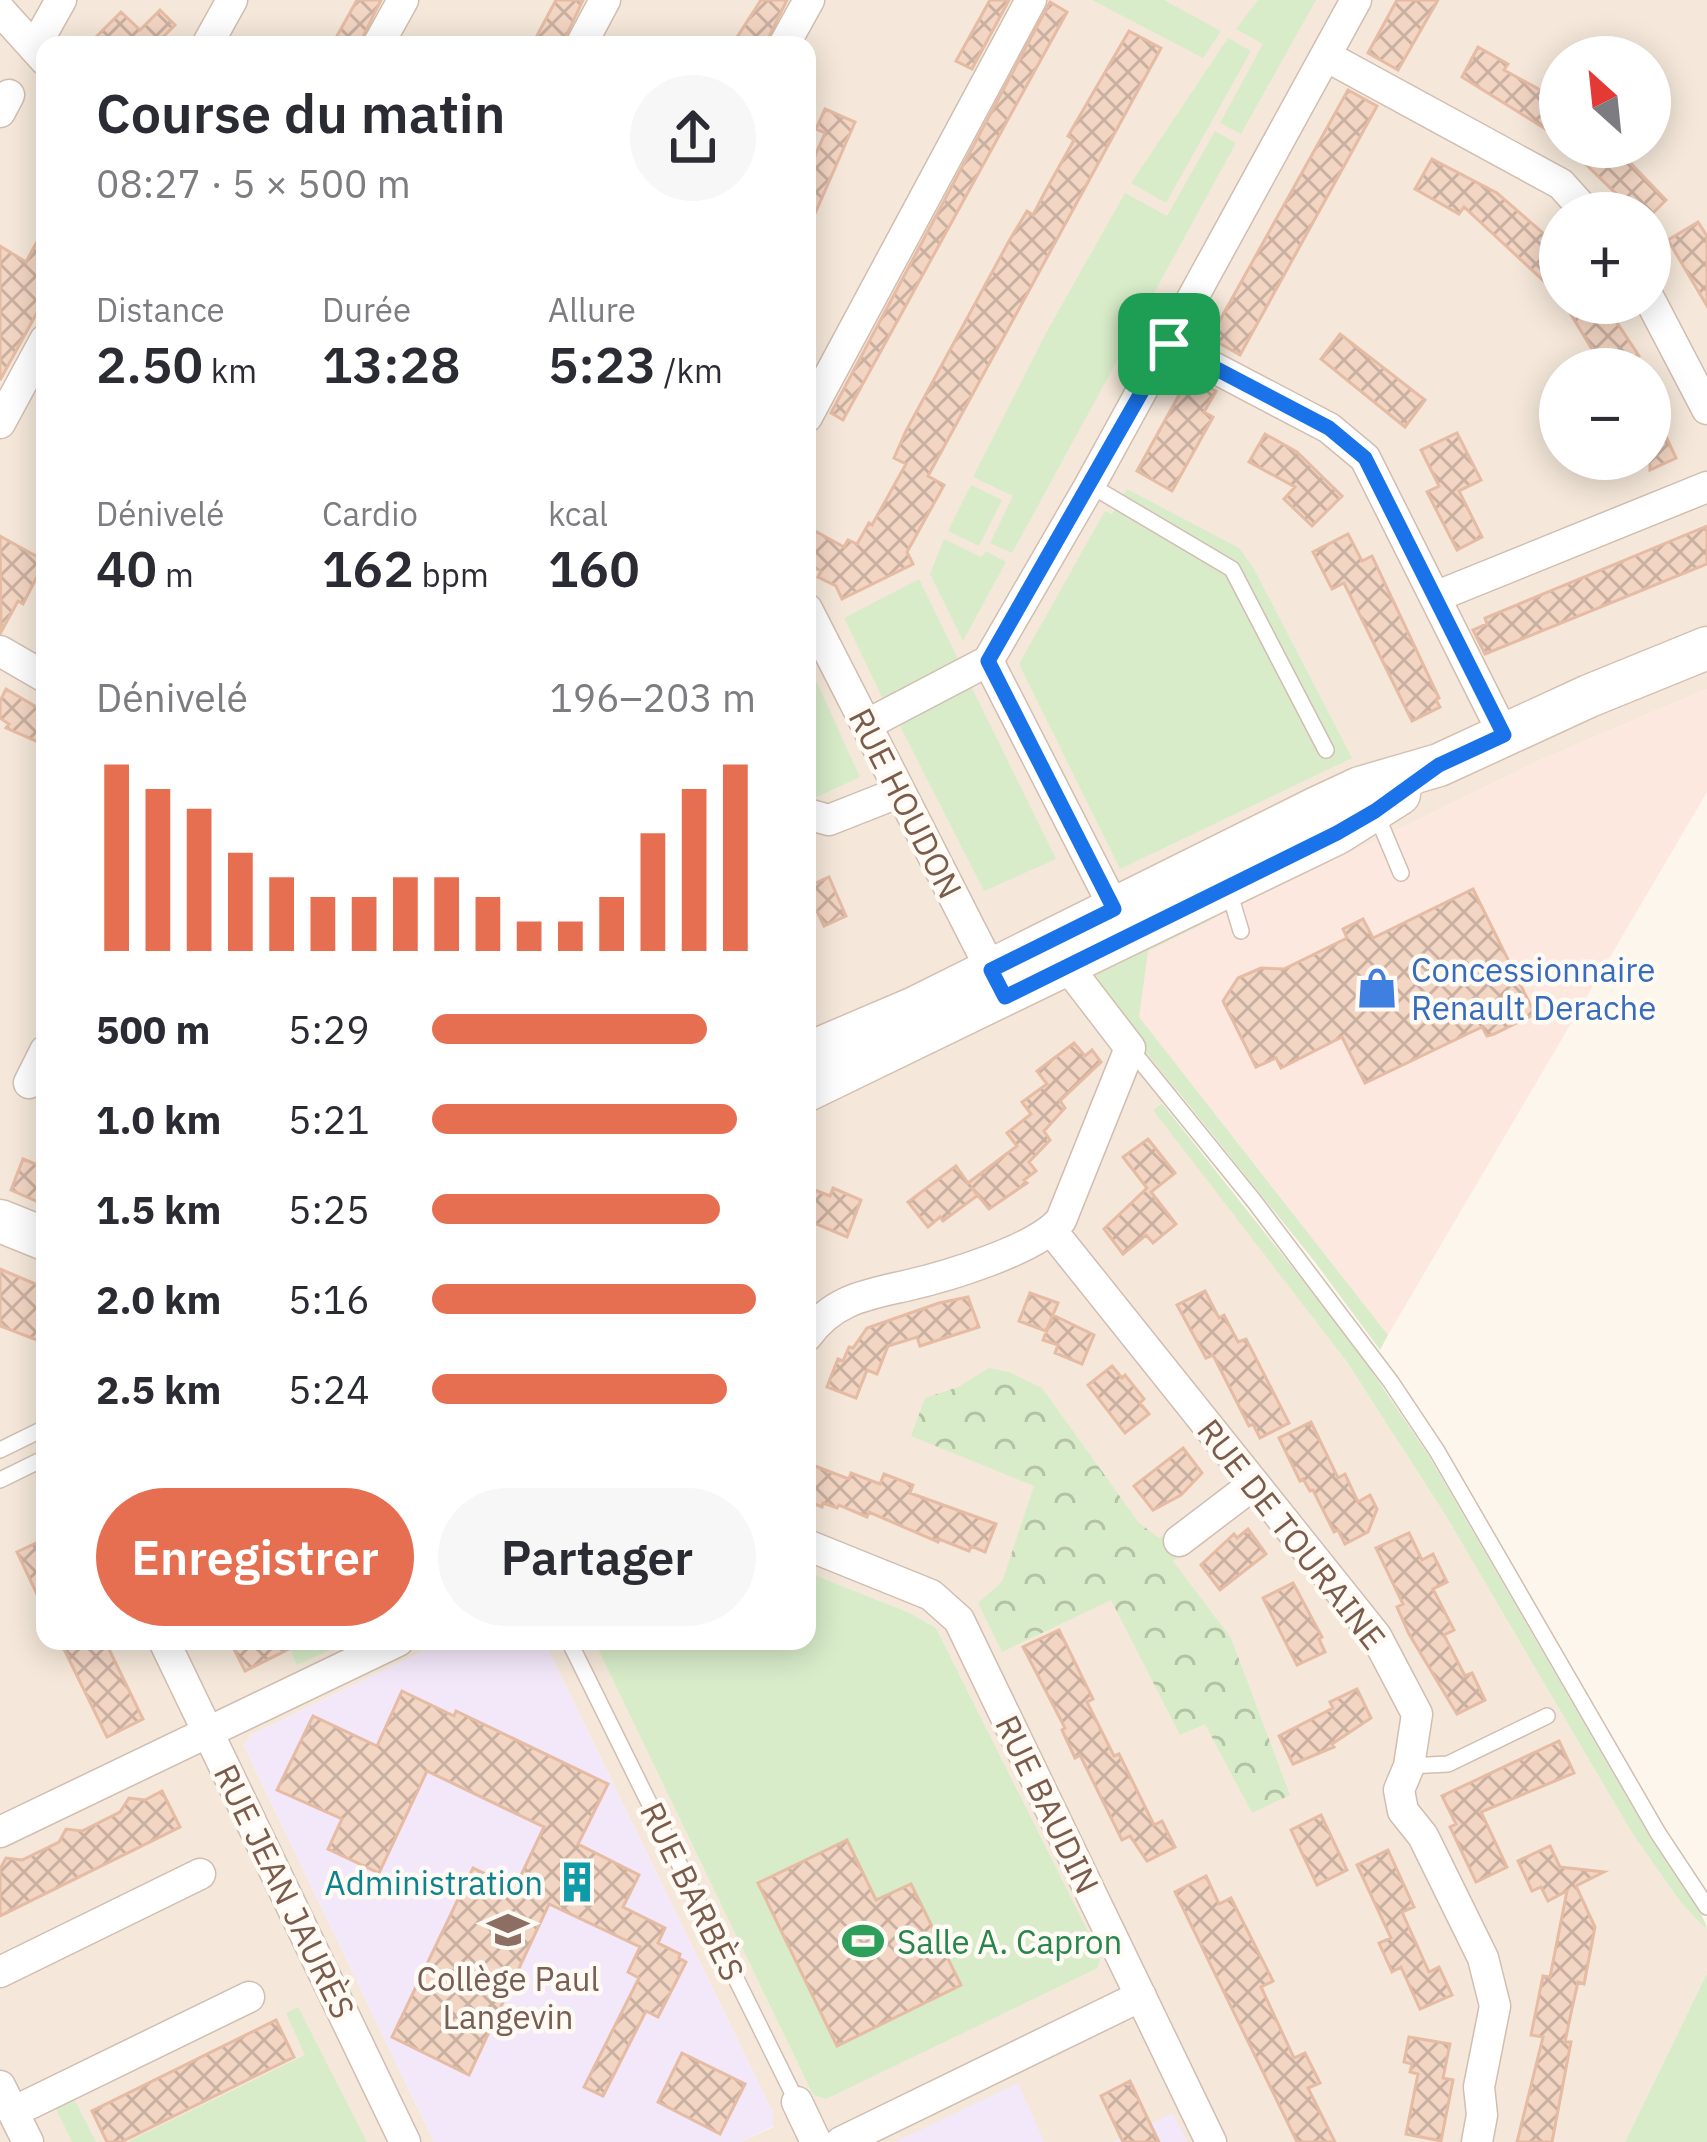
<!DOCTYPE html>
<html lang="fr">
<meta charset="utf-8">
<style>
body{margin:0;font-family:"IBM Plex Sans",sans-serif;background:#f7f7f7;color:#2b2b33;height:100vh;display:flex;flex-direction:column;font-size:45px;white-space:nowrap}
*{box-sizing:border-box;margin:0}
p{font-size:39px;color:#7c7c81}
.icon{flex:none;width:66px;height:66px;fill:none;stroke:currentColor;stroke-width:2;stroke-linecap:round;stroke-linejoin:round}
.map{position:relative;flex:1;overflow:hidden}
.details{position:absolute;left:36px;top:36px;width:780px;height:1614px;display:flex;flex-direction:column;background:#fff;border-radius:24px;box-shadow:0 6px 30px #0003}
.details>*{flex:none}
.needle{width:78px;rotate:333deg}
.tools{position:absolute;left:1539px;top:36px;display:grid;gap:24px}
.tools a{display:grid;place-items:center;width:132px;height:132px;border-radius:50%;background:#fff;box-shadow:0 6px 30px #0003;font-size:60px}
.pin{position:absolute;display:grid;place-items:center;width:102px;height:102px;color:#fff;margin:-51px;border-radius:24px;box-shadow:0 6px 18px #0006}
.round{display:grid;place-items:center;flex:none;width:126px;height:126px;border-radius:63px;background:#f7f7f7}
.summary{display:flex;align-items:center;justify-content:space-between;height:204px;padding:0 60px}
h1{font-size:54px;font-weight:600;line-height:90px}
.stats{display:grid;grid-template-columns:repeat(3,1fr);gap:18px;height:204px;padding:12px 60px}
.stats div{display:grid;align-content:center}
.stats b{font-size:51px;font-weight:600}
.stats small{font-size:33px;font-weight:400}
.stats p{font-size:33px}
.chart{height:336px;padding:24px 60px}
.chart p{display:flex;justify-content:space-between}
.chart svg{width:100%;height:216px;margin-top:12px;stroke:#e76f51;stroke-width:6}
.cta{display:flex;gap:24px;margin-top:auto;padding:24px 60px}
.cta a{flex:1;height:138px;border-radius:72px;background:#e76f51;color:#fff;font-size:48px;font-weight:600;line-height:138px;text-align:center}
.cta a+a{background:#f7f7f7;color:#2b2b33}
ul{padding:0 60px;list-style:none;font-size:39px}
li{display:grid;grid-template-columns:192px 144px 1fr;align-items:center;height:90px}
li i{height:30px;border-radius:15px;background:#e76f51}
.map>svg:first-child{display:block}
.residential{fill:#f5e8da;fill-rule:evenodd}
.commercial{fill:#fde8e0}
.education{fill:#f3e8fa}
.grass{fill:#d8ecc9}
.park{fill:url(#park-crowns)}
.building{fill:url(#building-cross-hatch);stroke:#e6bba3;stroke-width:3}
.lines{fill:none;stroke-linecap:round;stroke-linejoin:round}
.lane-casing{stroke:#d1beb0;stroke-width:18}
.street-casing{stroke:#d1beb0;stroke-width:33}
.secondary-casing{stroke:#d6c0b0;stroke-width:45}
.lane{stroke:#fff;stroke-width:15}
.street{stroke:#fff;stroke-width:30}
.secondary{stroke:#fff;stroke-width:42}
.route-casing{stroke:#fff;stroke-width:24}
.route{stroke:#1a73e8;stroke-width:15}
.labels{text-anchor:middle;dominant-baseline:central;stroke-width:9;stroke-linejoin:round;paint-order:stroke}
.street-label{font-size:33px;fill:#7a5c4d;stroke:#fffaf3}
.shop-label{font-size:33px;fill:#366cbe;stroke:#fffaf3;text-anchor:start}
.culture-label{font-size:33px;fill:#0d838f;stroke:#fffaf3;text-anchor:end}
.leisure-label{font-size:33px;fill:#27864d;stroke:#fffaf3;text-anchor:start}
.education-label{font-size:33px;fill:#785e54;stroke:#fffaf3}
</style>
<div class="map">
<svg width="1707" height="2142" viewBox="0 0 1707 2142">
<defs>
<pattern id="park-crowns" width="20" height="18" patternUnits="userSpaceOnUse" patternTransform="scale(3)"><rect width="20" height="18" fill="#d8ecc9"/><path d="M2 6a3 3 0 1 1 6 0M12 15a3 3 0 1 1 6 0" fill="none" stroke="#b4c2a5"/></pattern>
<pattern id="building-cross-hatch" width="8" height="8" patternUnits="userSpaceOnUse" patternTransform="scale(3)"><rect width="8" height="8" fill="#f3d5c3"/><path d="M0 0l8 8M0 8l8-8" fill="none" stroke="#cab0a1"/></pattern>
</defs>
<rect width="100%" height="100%" fill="#fdf6ec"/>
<path class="residential" d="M0,0H1707V689L1545,758L1148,951L1190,1081L1154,1109L1347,1362L1446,1516L1632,1833L1682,1904L1707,1930V1973L1625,2142H741L773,2127V2113L544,1641H594L813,2095L826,2098L1098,1968L1101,1957L936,1628L910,1613L807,1572V45H45V1641H444L251,1735L244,1746L434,2142H0ZM1560,57H1650V147H1560ZM1560,213H1650V303H1560ZM1560,369H1650V459H1560Z"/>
<path class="commercial" d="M1707,689V792L1388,1335L1139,1017L1148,951L1545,758Z"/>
<path class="education" d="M444,1641H544L773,2113V2126L741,2142H434L244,1746L251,1735Z
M1018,2083L1044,2142H895Z
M1173,2113L1187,2142H1113Z"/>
<path class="grass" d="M1092,0H1164L1221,31L1203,58Z
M1258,0H1316L1241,134L1220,123L1263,44L1236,29Z
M1228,38L1251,51L1166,203L1131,183Z
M1215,131L1236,143L1012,553L990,543L1013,496L973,477L1046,333L1125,193L1167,216Z
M971,485L1002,500L979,546L948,531Z
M1127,489L1239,548L1254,569L1352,758L1120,869L1019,664L1105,511L1112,514Z
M944,539L981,557L986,551L1006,562L963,641L930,574Z
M919,579L960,663L883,699L844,618Z
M807,661L860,777L817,797L807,792Z
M969,682L1056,859L984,891L896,718Z
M1192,913L1211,920L1148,951L1139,1017L1388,1335L1380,1350L1315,1262L1089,981L1093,963Z
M1162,1103L1354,1345L1429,1456L1649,1835C1661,1854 1707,1914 1707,1930L1682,1904L1632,1833L1446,1516L1347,1362L1153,1110Z
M807,1572L910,1613L936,1628L1101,1957L1098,1968L826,2099L813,2095L594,1641H807Z
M286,1641H349L297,1665Z
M1707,1973V2142H1625Z
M298,2007L367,2142H127L305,2055L286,2013Z
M74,2099L96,2142H72L56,2109Z"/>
<path class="park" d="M989,1368L1009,1372L1042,1388L1139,1523L1159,1538L1172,1531L1188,1551L1173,1561L1231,1638L1290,1795L1252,1813L1205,1724L1180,1735L1111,1600L1002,1652L978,1603L1002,1582L1034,1486L911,1436L925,1398L958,1387Z"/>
<path class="building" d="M357,0H381L359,45H332Z
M556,0H583L562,45H532Z
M761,0H787L765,45H732Z
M990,0H1009L972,69L956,61Z
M1397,0H1438L1398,70L1368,53Z
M1050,2L1067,12L843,420L831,413Z
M160,10L175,25L155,45H88L121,12L140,30Z
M1129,31L1161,48L928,476L944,485L907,552L913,564L842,599L836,586L818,577L821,571L807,563V546L815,531L844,547L848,540L857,544L869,523L872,525L906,464L894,458L906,431L1009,241L1027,211L1033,215L1046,190L1074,140L1068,136Z
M1478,47L1508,64L1504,70L1544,92L1560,66V138L1462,77Z
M1348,90L1377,106L1240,355L1210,338Z
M825,109L855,122L807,232V174L825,133L816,129Z
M1568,147H1615L1666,200L1653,213H1636Z
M1432,159L1497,193L1560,248V296L1464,207L1459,214L1415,189Z
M1698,222L1707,236V306L1668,240Z
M45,227V298L0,380V246L26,262Z
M1564,303H1604L1639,356L1617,369H1604Z
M1340,334L1425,400L1405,427L1321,359Z
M1189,377L1216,391L1204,412L1213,417L1172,491L1137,471Z
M1650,402L1676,458L1650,470Z
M1457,433L1481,480L1459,491L1482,537L1457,550L1427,492L1439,486L1421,450Z
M1265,434L1297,452L1342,496L1312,526L1284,499L1295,487L1249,462Z
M1707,526V564L1485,654L1473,630L1487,624L1485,618Z
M1348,534L1362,561L1372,556L1439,698L1436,700L1440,707L1412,721L1344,583L1332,589L1313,552Z
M0,536L45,561L23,604L18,601L1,632Z
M6,689L45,712V745L6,728L9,724L0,718V701Z
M829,877L846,916L824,926L817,911L807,916V887Z
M1473,889L1535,1014L1494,1034L1487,1036L1482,1027L1365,1083L1342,1037L1281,1068L1276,1058L1256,1067L1223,1001L1238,978L1261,968L1284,969L1347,938L1343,929L1363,919L1373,938Z
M1074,1043L1085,1056L1092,1050L1101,1062L1060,1101L1065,1108L1044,1131L1050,1140L1029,1162L1036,1171L1024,1180L1027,1183L989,1209L971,1187L978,1195L943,1221L940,1217L928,1227L908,1202L956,1166L968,1183L1017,1146L1007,1133L1031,1114L1022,1102L1047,1084L1037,1071Z
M1148,1139L1175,1173L1151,1192L1176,1224L1153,1243L1146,1235L1123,1254L1104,1229L1147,1188L1123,1157Z
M23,1159L45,1168V1205L11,1190Z
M807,1187L830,1196L833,1188L861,1200L847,1237L807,1220Z
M0,1269L45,1288V1321L37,1340L0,1326Z
M1205,1291L1219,1318L1224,1315L1238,1342L1246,1339L1289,1423L1260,1438L1253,1424L1249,1426L1213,1355L1206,1358L1177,1305Z
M1030,1293L1058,1303L1046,1331L1019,1321Z
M968,1297L979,1327L920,1346L917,1337L888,1346L877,1374L867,1370L856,1398L827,1387L838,1359L843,1361L849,1347L853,1348L867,1328L939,1303Z
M1053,1315L1094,1335L1082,1364L1055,1353L1058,1345L1043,1340Z
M1112,1366L1122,1378L1125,1375L1144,1399L1140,1403L1149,1414L1125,1433L1088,1385Z
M1311,1422L1338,1478L1345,1474L1358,1502L1370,1495L1377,1509L1368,1532L1345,1544L1338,1530L1334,1532L1313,1490L1310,1491L1303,1479L1300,1481L1279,1438Z
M1183,1448L1202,1473L1181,1495L1153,1510L1134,1486Z
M807,1463L849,1479L851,1473L880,1484L884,1474L913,1485L910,1493L996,1524L985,1552L971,1546L969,1551L939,1539L938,1542L869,1512L867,1517L839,1505L837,1508L823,1503L822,1507L807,1501Z
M1248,1529L1266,1554L1220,1590L1201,1565L1234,1534L1237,1538Z
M1409,1533L1422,1560L1433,1554L1447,1582L1433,1589L1454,1630L1444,1635L1465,1676L1472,1673L1485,1700L1457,1714L1409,1634L1397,1607L1403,1604L1376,1548Z
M45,1539V1611L17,1552Z
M1293,1583L1322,1637L1319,1639L1325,1652L1297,1665L1263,1598Z
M1059,1630L1093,1699L1087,1702L1114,1756L1119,1754L1154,1825L1162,1821L1175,1847L1147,1861L1130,1836L1122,1840L1080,1755L1075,1758L1062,1730L1065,1728L1023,1647Z
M60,1641H105L143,1719L107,1737Z
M230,1641H305L245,1671Z
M1357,1689L1371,1718L1332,1744L1334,1747L1293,1764L1279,1736L1333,1708L1330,1702Z
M402,1691L454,1716L456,1711L608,1784L578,1844L639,1875L623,1907L665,1928L658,1943L680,1954L679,1958L686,1962L658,2017L646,2011L603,2096L584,2087L639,1978L628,1972L640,1947L549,1904L469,2075L392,2037L473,1868L515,1888L544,1827L427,1771L379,1873L328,1849L342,1819L277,1790L313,1716L377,1746Z
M1559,1741L1574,1773L1481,1812L1507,1867L1476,1882L1450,1827L1456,1824L1442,1796Z
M162,1791L180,1827L0,1916V1869L6,1858L22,1860L59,1842L66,1829L82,1831L120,1812L129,1798L145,1800Z
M1321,1815L1347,1870L1317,1885L1291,1830Z
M847,1840L876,1900L911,1884L961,1985L837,2046L758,1883Z
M1550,1846L1560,1867L1604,1872L1576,1886L1595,1927L1584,1984L1578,1982L1571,2013L1565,2042H1571L1552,2142H1517L1543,2037L1531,2035L1543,1976L1550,1977L1567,1891L1548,1901L1541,1887L1532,1891L1518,1861Z
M1388,1850L1414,1907L1402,1912L1429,1972L1439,1967L1452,1995L1420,2009L1401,1967L1392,1972L1379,1943L1391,1938L1357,1865Z
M1206,1876L1219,1904L1231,1898L1273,1981L1261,1987L1294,2058L1305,2053L1320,2083L1308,2088L1335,2142H1297L1283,2113L1175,1892Z
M276,2020L294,2057L121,2142H107L92,2111Z
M1409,2037L1450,2044L1443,2078L1453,2080L1441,2141L1406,2134L1418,2074L1410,2072L1412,2064L1404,2062Z
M682,2053L745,2084L720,2134L658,2102Z
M1130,2081L1146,2115L1159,2142H1123L1101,2096Z"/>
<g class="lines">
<g class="lane-casing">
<path id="lane" d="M1090,485L1232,569L1326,750
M1375,811L1401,873
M1228,888L1241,931
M1130,1048L1254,1201L1391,1382L1437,1451L1658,1833L1707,1907
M0,1450L45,1428
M0,1480L45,1458
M569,1641L797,2102
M1409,1766L1448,1764L1547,1716"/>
</g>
<g class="street-casing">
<path id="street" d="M0,10L45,60
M207,45L232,0
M378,45L403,0
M581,45L605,0
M784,45L809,0
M34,48L61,0
M1326,56L1561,184L1587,213
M0,112L9,95
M1650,300L1707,409
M1169,344L1329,428L1365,458L1504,735
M807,417L1031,0
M0,423L45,340
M1435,597L1707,487
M807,609L1001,989
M0,651L45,677
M988,661L1122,923
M866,725L988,661L1090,485L1356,0
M807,814L829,820L900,792
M29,1083L45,1051
M1052,1231L1376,1636L1417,1714L1409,1766L1399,1790L1403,1811L1423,1836L1483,1958L1495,2006L1479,2087L1482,2115L1477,2142
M807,1336C833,1300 865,1295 905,1286C945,1277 1036,1250 1061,1220L1130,1048L1067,966
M1179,1541L1254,1484
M807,1545L931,1595L959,1620L1211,2142
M164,1641L405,2142
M0,1832L398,1641
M0,1972L200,1874
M0,2086L28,2142
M797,2102L816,2142
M13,2112L249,1997
M841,2142L1141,1996"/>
</g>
<g class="secondary-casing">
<path id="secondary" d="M807,1054L915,1008L1317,808L1360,788L1439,765L1589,696L1707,648
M807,1090L1337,833L1399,794
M0,1221L45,1239"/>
</g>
<use href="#lane" class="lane"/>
<use href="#street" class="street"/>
<use href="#secondary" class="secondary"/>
</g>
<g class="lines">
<g class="route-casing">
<path id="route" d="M1169,344L1329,428L1365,458L1504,735L1439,765L1375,811L1337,833L1005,997L991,970L1114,909L988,661Z"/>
</g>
<use href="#route" class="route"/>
</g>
<defs>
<g id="shop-bare" transform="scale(3.24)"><path d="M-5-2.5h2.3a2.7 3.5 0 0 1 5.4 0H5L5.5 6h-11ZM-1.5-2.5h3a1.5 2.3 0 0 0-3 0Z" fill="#3f7fe0" stroke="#fffaf3" stroke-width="2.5" paint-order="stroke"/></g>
<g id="building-bare" transform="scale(3.24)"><path d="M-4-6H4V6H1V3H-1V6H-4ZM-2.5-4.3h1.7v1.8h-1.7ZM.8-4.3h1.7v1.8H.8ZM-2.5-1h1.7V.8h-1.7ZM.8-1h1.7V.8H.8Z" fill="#0f9aa8" stroke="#fffaf3" stroke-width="2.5" paint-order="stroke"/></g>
<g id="school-bare" transform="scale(3.24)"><path d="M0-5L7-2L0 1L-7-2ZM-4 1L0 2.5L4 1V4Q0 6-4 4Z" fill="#8d6e63" stroke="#fffaf3" stroke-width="2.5" paint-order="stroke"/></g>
<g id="stadium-bare" transform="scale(3.24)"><path d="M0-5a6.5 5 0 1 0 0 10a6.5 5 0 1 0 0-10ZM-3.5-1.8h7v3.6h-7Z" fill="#2e9e5b" stroke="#fffaf3" stroke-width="2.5" paint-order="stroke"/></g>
</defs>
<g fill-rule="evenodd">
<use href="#shop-bare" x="1377" y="988"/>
<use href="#building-bare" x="577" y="1882"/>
<use href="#school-bare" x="508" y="1930"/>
<use href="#stadium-bare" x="863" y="1941"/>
</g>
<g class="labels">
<g class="street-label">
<text transform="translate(906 803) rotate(63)">RUE HOUDON</text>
<text transform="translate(1292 1534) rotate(52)">RUE DE TOURAINE</text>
<text transform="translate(1048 1804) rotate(64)">RUE BAUDIN</text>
<text transform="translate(285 1891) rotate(64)">RUE JEAN JAURÈS</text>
<text transform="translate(693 1891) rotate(64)">RUE BARBÈS</text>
</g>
<g class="shop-label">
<text x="1411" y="969">Concessionnaire<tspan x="1411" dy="38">Renault Derache</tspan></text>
</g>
<g class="culture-label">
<text x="543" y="1882">Administration</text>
</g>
<g class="leisure-label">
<text x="897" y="1941">Salle A. Capron</text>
</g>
<g class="education-label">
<text x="508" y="1978">Collège Paul<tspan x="508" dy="38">Langevin</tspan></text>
</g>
</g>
</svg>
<div class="tools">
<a><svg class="needle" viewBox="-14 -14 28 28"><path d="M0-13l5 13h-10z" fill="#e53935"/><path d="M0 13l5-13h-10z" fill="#7c7c81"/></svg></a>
<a>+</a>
<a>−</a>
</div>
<div class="pin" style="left:1169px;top:344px;background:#1e9e55"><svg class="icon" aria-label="arrive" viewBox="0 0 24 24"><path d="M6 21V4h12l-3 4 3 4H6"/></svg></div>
<section class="details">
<div class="summary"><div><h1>Course du matin</h1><p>08:27 · 5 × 500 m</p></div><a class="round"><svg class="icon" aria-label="share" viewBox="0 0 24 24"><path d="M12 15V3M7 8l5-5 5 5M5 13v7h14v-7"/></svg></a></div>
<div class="stats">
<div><p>Distance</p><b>2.50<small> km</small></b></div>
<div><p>Durée</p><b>13:28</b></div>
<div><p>Allure</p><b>5:23<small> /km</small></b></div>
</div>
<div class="stats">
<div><p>Dénivelé</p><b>40<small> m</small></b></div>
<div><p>Cardio</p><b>162<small> bpm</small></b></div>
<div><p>kcal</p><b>160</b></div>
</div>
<div class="chart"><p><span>Dénivelé</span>196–203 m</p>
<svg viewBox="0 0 160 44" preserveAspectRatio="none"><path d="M5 44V6M15 44V11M25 44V15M35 44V24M45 44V29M55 44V33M65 44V33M75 44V29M85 44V29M95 44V33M105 44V38M115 44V38M125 44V33M135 44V20M145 44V11M155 44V6"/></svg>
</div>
<ul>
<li><b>500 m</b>5:29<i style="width:85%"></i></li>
<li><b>1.0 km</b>5:21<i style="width:94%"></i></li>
<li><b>1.5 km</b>5:25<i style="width:89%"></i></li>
<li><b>2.0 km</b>5:16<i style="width:100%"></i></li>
<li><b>2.5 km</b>5:24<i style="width:91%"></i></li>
</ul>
<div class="cta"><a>Enregistrer</a><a>Partager</a></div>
</section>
</div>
